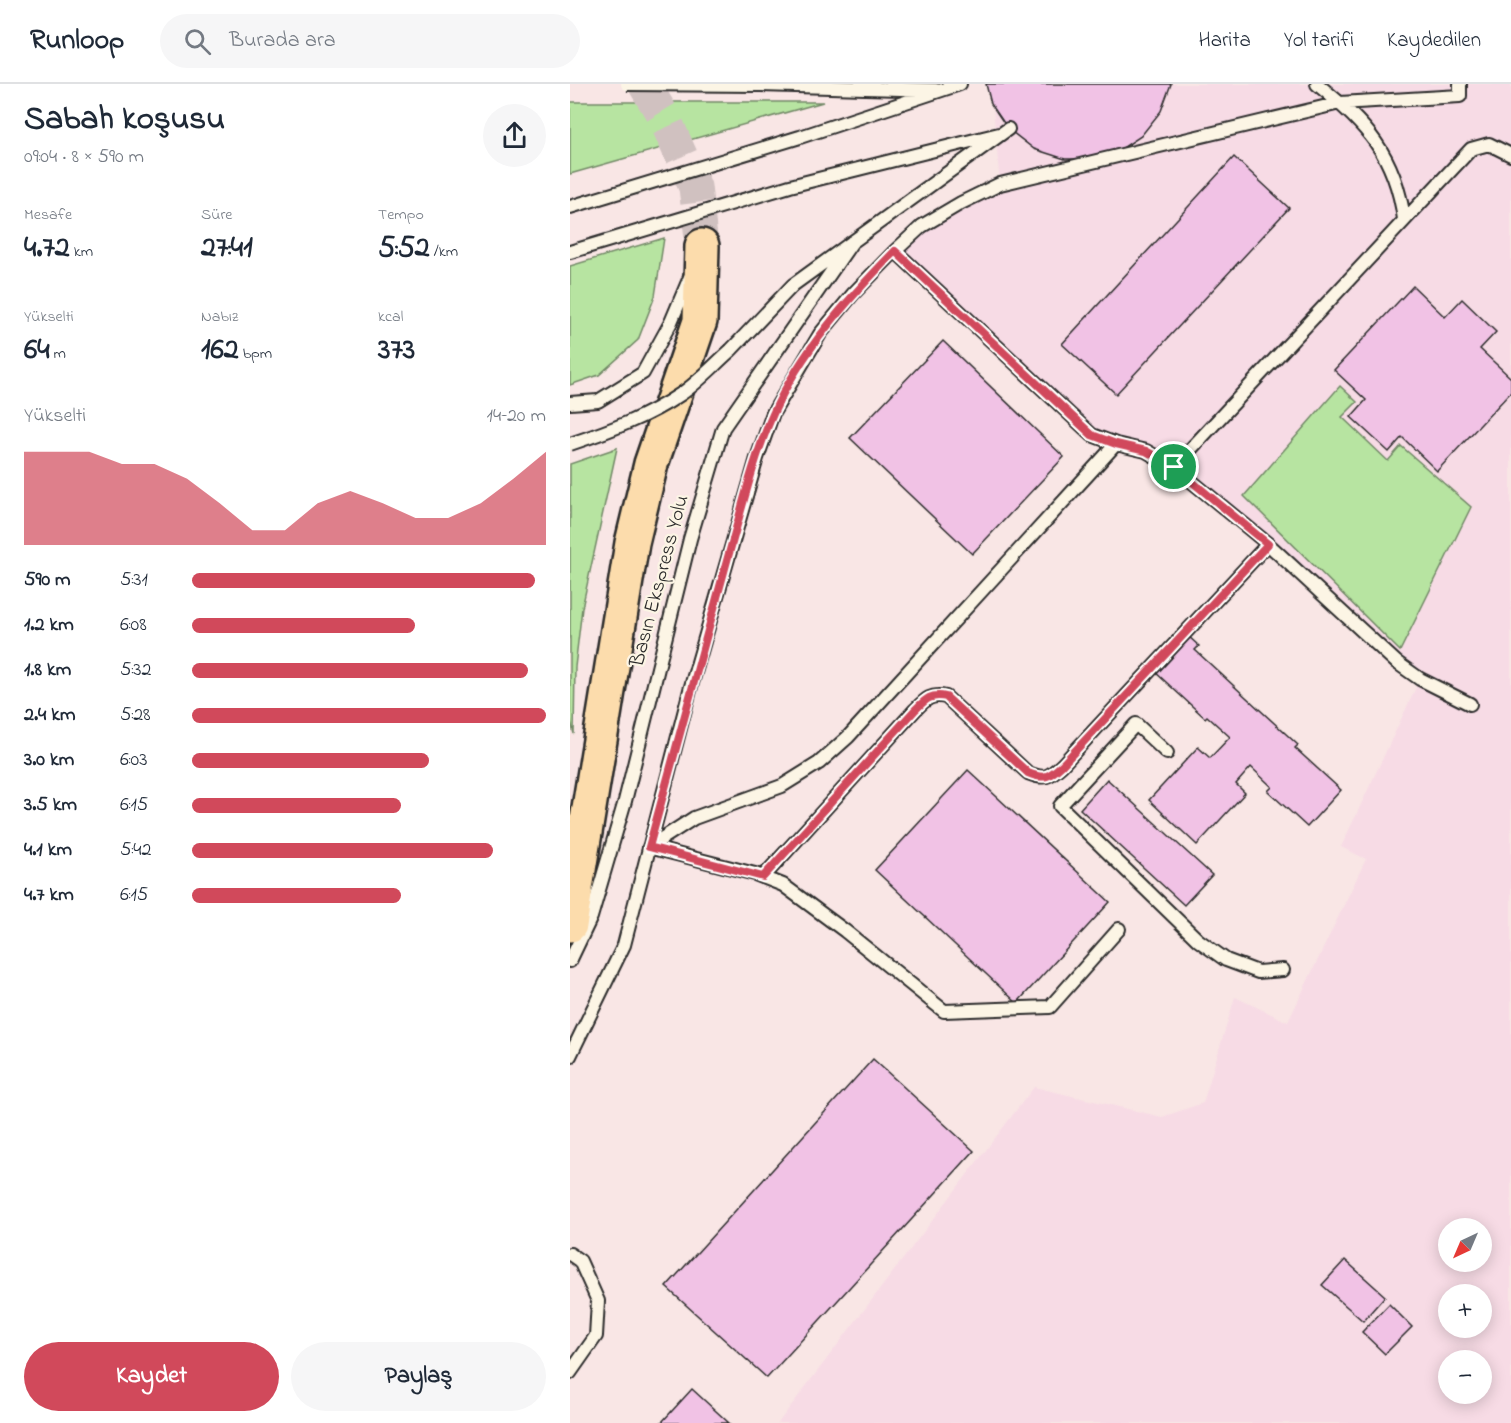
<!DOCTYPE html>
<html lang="tr">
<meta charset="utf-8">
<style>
body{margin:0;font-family:"Indie Flower",sans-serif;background:#f6f6f7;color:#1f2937;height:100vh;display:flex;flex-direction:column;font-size:22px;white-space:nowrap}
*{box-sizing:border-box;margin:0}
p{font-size:20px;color:#747a83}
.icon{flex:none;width:33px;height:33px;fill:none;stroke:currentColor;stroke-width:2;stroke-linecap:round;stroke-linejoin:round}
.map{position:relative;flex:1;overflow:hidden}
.sheet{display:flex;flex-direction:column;background:#fff;width:570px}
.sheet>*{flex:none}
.needle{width:39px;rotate:224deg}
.buttons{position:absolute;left:868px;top:1134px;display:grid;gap:12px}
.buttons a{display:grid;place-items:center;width:54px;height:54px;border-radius:50%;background:#fff;box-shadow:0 3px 15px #0003;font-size:30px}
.pin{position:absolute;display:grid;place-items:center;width:51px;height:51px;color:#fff;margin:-26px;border:3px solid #fff;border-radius:50%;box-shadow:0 2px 6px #0007}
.round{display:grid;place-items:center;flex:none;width:63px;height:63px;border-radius:32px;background:#f6f6f7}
.headline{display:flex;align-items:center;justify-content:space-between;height:102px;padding:0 24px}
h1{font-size:33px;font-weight:700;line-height:45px}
.figures{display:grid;grid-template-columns:repeat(3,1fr);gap:9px;height:102px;padding:6px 24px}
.figures div{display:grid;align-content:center}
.figures b{font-size:30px;font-weight:700}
.figures small{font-size:16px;font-weight:400}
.figures p{font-size:16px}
.chart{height:168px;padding:12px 24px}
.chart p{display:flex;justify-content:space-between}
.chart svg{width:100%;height:108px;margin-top:6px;fill:#d1495b;opacity:.7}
.button{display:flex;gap:12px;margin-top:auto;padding:12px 24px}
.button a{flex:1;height:69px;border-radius:36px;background:#d1495b;color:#fff;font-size:24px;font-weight:700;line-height:69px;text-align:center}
.button a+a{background:#f6f6f7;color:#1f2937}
ul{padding:0 24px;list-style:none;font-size:20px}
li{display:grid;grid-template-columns:96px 72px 1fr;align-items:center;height:45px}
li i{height:15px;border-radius:8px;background:#d1495b}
header{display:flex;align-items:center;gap:36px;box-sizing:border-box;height:84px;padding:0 30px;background:#fff;border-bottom:2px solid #e0e1e3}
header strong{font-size:28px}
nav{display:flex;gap:33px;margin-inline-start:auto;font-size:21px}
.search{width:420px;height:54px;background:#f6f6f7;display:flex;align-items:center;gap:15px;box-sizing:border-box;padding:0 21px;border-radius:33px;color:#747a83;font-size:22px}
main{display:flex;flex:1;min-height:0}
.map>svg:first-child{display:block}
.built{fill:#f7dbe5;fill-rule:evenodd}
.green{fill:#b7e4a1;stroke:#718866;stroke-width:1.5}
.building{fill:#f1c2e5;stroke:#2b2b2b;stroke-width:1.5}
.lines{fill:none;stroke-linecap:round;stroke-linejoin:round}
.primary-tunnel{stroke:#d0c1c0;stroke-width:33;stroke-dasharray:33 16;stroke-linecap:butt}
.lane-casing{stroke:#2b2b2b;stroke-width:16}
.primary-casing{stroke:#2b2b2b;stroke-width:38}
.lane{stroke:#fcf5e5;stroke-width:12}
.primary{stroke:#fcdcac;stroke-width:33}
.lane-bridge-casing{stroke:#2b2b2b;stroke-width:16;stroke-linecap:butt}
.lane-bridge{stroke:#fcf5e5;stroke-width:12}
.route-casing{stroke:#fff;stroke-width:12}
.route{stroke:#d1495b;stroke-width:8}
.labels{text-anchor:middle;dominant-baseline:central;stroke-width:4.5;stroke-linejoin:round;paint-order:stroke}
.street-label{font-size:21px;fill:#2b2b2b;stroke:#fcf5e5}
</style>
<header>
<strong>Runloop</strong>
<div class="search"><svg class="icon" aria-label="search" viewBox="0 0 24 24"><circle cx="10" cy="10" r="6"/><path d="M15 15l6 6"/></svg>Burada ara</div>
<nav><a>Harita</a><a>Yol tarifi</a><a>Kaydedilen</a></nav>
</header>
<main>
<section class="sheet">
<div class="headline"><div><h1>Sabah koşusu</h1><p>09:04 · 8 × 590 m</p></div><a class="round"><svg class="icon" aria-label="share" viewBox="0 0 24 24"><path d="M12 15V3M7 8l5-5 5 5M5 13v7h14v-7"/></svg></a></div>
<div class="figures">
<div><p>Mesafe</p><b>4.72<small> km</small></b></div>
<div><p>Süre</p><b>27:41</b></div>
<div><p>Tempo</p><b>5:52<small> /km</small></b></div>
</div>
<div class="figures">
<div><p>Yükselti</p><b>64<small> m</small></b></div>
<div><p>Nabız</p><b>162<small> bpm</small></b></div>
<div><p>kcal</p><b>373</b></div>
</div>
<div class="chart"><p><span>Yükselti</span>14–20 m</p>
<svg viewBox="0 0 160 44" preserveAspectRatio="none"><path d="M0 44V6L10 6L20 6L30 11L40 11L50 17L60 27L70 38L80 38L90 27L100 22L110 27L120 33L130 33L140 27L150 17L160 6V44z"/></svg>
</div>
<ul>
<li><b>590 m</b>5:31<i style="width:97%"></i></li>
<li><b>1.2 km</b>6:08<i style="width:63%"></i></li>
<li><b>1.8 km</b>5:32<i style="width:95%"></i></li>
<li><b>2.4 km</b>5:28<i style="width:100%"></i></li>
<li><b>3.0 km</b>6:03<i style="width:67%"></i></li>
<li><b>3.5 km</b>6:15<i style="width:59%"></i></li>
<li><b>4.1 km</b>5:42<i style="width:85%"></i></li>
<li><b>4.7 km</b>6:15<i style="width:59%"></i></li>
</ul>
<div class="button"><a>Kaydet</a><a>Paylaş</a></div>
</section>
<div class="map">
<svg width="941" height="1339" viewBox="0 0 941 1339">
<rect width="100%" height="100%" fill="#f9e6e5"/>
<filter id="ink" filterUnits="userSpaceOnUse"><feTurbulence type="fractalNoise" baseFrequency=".0167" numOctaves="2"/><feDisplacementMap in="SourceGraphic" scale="12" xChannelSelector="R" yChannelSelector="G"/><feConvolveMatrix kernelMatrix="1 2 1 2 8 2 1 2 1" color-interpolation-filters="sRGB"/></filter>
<g filter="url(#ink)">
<path class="built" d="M421,0H941V1339H208L464,1003L592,1033L633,1019L665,913L718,938L796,775L771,763L850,595L604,383L522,351L325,167L352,142L430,100ZM879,1144H912V1178H879ZM879,1210H912V1244H879ZM879,1276H912V1310H879Z"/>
<path class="green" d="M0,18H253L0,90Z
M94,154L85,212L68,256L29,291L0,301V182Z
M770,302L787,318L772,333L818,377L831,362L901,423L830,567L674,412Z
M47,364L12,524L5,583L4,650L0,634V380Z"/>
<path class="building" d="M416,0H601L591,27L571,52L548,67L522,75H495L464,65L438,45L421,20Z
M664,73L719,124L546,310L492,260Z
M843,202L875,233L892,215L926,248L910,265L941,294V308L867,387L832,353L819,368L781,333L796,316L764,286Z
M373,257L494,373L402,470L280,354Z
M617,551L629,562L625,566L728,661L725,664L771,706L737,743L698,707L702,703L681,683L666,700L675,709L627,761L579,716L628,663L640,674L660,653L637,632L635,634L584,587Z
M398,686L540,818L447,919L305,786Z
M537,695L642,791L614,821L510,725Z
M303,975L404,1067L197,1294L96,1203Z
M775,1176L815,1212L793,1237L752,1201Z
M819,1220L842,1243L815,1270L792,1248Z
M122,1305L159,1339H91Z"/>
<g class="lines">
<path class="primary-tunnel" d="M74,0L94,33L125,103L132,162"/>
<g class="lane-casing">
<path id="lane" d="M747,0C796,40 825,70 834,135
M190,1L366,6
M0,123L230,53L390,0
M325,167L522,351L546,360L576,367L604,383L698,460L826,578L850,595L900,620
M0,168L220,102L429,50
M161,266L223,201L438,45
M0,319L28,317L73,289L101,238L120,193
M604,383L901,65L919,60L941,71
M597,669L566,640L490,722L628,856L656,876L688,888L713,886
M79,763L124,734L212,702L249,679L278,653L546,360
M79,763L185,790L213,801L275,847L374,927L480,923L549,845
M193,793L345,626C355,616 361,609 376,613L458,689C475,696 479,693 492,681L698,460
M0,877L21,833L55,717L120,455L153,344L282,158
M0,972L54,861L120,606L187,374L203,329L250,250L283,210L325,167L352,142L391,119L430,100L770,19L890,12V0
M0,1170L10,1177L28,1217L26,1252L0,1289"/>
</g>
<g class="primary-casing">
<path id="primary" d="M0,841L62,459L81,380L130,237L132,162"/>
</g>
<use href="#lane" class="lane"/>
<use href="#primary" class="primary"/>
<g class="lane-bridge-casing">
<path id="lane-bridge" d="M57,0L190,1
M0,360C39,347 77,333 111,310C129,298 145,280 161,266"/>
</g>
<use href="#lane-bridge" class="lane-bridge"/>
</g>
</g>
<g class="lines" filter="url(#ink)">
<g class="route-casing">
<path id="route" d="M325,167L522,351L546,360L576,367L604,383L698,460L492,681C479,693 475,696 458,689L376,613C361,609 355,616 345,626L193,793L79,763C105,666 131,569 158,473C172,425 183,375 203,330C231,267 278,215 325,167Z"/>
</g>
<use href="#route" class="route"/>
</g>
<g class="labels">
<g class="street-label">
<text transform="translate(90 497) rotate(-75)">Basın Ekspress Yolu</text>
</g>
</g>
</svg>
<div class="buttons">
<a><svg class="needle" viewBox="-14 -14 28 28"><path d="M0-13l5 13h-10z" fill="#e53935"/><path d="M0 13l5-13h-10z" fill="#747a83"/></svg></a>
<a>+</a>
<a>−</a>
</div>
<div class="pin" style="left:604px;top:383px;background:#1e9e55"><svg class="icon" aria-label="arrive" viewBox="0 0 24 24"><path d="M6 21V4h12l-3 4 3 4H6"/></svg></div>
</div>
</main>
